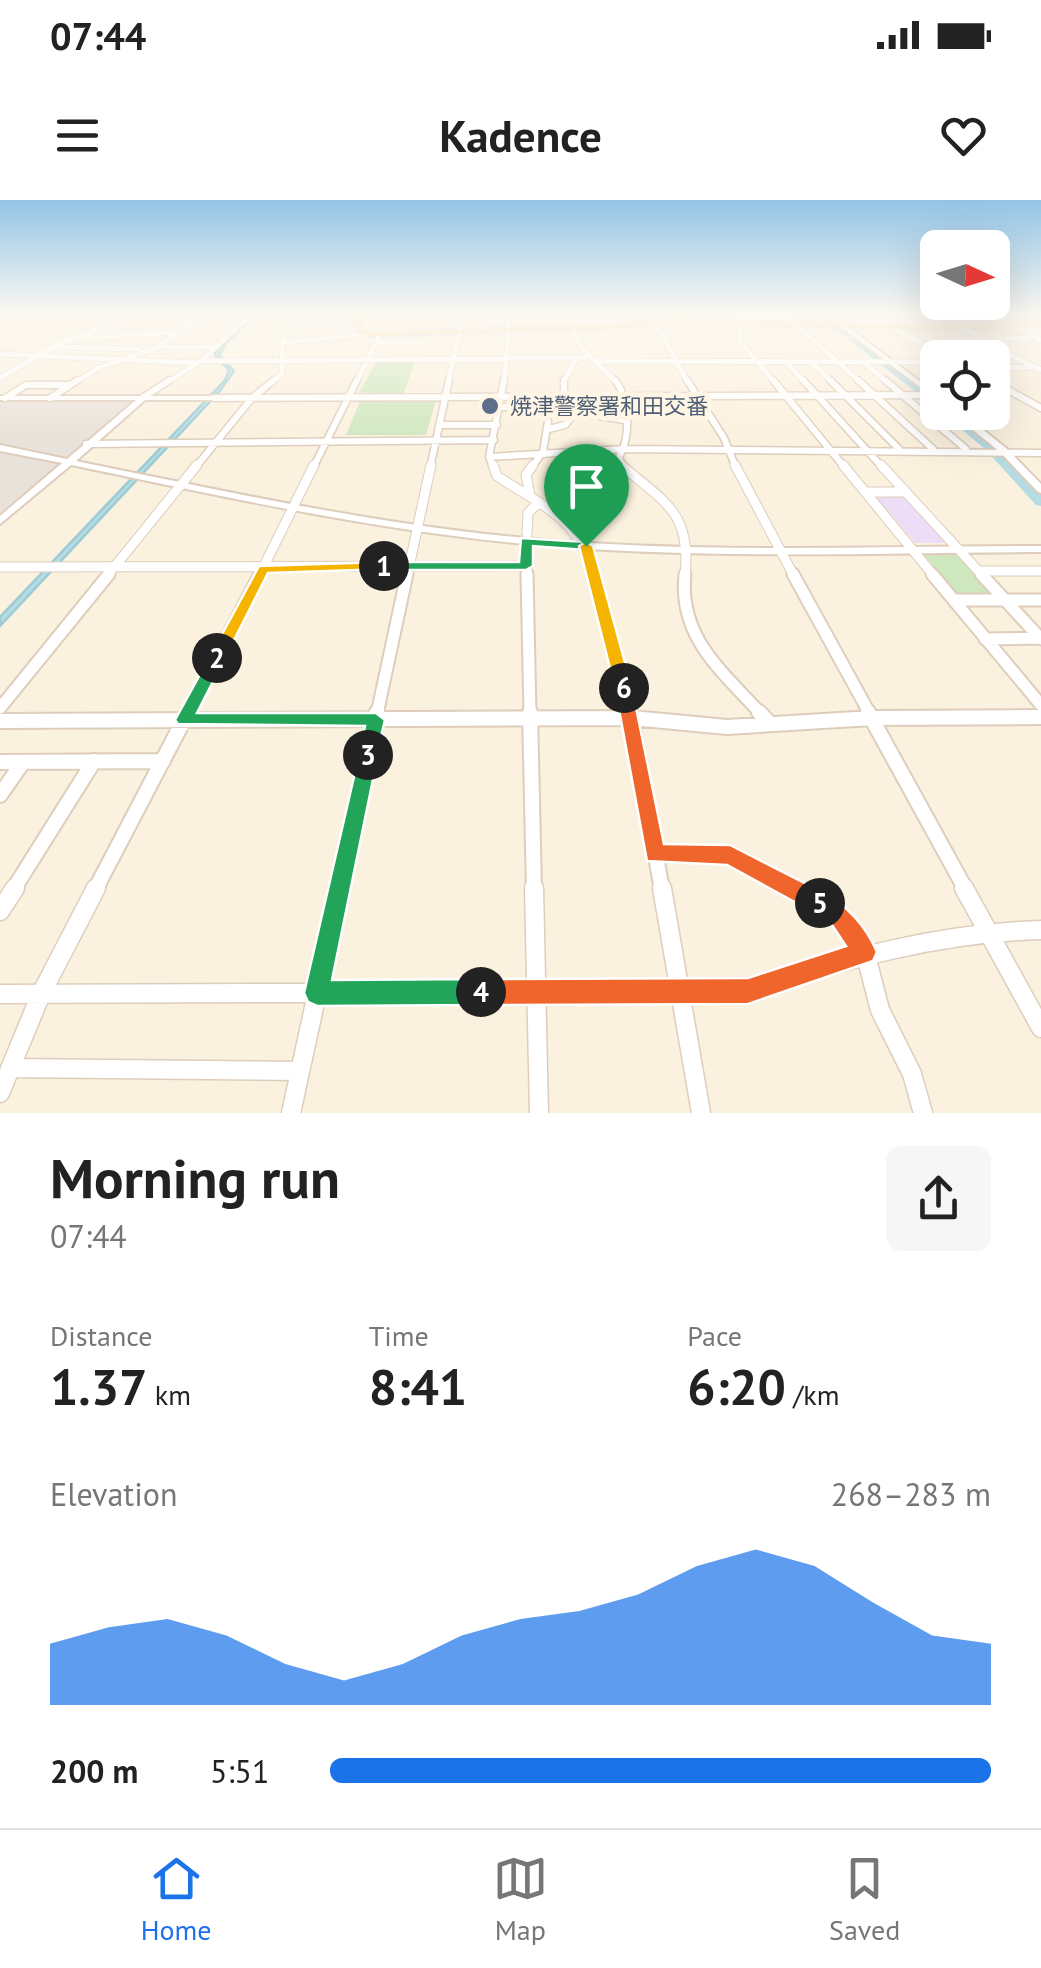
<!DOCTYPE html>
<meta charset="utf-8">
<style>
body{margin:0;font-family:"PT Sans","Noto Sans JP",sans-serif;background:#f6f6f6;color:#222;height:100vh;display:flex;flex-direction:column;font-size:38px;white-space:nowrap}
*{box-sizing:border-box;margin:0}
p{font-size:32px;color:#767676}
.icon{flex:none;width:55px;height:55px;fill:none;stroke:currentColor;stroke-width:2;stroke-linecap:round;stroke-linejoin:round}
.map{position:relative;height:913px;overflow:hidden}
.details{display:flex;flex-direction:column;background:#fff;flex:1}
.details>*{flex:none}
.needle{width:65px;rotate:94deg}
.tools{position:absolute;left:920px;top:30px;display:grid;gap:20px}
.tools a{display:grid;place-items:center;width:90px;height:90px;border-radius:15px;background:#fff;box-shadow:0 10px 40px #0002;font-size:50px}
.pin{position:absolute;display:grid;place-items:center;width:85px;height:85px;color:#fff;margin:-102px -42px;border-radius:50% 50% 50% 0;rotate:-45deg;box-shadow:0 0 10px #0007}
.pin .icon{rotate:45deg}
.km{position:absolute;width:50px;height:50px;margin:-25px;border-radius:50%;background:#222;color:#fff;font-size:28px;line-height:50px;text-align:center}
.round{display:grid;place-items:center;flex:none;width:105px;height:105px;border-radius:15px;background:#f6f6f6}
.summary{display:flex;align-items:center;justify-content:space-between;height:170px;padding:0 50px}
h1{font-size:55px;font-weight:700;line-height:75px}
.figures{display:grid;grid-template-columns:repeat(3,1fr);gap:15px;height:170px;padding:10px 50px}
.figures div{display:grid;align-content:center}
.figures b{font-size:50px;font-weight:700}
.figures small{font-size:28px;font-weight:400}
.figures p{font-size:28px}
.chart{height:280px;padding:20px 50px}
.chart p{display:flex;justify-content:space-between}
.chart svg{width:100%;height:180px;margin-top:10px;fill:#1a73e8;opacity:.7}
ul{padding:0 50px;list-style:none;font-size:32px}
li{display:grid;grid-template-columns:160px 120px 1fr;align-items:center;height:75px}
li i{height:25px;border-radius:12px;background:#1a73e8}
.status{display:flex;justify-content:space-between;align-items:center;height:70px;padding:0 50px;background:#fff;direction:ltr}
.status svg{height:28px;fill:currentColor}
header{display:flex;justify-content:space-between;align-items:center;height:130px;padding:0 50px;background:#fff;font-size:45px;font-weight:700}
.dock{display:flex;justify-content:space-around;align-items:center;height:140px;border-top:2px solid #e0e0e0;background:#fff;font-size:28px;color:#767676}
.dock a{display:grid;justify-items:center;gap:5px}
.dock .selected{color:#1a73e8}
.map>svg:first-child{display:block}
.industrial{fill:#e9e2db}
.education{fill:#eeddf7}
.green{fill:#cfe7bf}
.water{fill:#b5dce3;stroke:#9ccbd5;stroke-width:2.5}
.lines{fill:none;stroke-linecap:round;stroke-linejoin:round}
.stream{stroke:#9ccbd5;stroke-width:2.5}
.river{fill:#b5dce3;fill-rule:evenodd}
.minor-far5-casing{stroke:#decdbc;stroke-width:6}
.minor-far4-casing{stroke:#decdbc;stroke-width:9}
.minor-far3-casing{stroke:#decdbc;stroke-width:11}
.minor-far2-casing{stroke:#decdbc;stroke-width:15}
.minor-far1-casing{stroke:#decdbc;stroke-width:18}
.minor-casing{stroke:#decdbc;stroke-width:21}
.tertiary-casing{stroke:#decdbc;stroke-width:4}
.secondary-casing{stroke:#e3ceba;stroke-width:4}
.primary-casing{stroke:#dad3cf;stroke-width:3}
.minor-far5{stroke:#fff;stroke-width:5}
.minor-far4{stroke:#fff;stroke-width:6}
.minor-far3{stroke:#fff;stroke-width:9}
.minor-far2{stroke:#fff;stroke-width:11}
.minor-far1{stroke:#fff;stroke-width:14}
.minor{stroke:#fff;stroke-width:18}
.tertiary{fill:#fff;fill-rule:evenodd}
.secondary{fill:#fff;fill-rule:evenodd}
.primary{fill:#f8d699;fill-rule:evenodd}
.split-1{fill:#22a559;stroke:#fff;stroke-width:2.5}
.split-2{fill:#f5b400;stroke:#fff;stroke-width:2.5}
.split-3{fill:#22a559;stroke:#fff;stroke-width:2.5}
.split-4{fill:#22a559;stroke:#fff;stroke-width:2.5}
.split-5{fill:#f0652b;stroke:#fff;stroke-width:2.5}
.split-6{fill:#f0652b;stroke:#fff;stroke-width:2.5}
.split-7{fill:#f5b400;stroke:#fff;stroke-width:2.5}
.service-dot{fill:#5c6f8a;stroke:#fef5e5;stroke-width:4}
.labels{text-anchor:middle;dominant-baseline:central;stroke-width:10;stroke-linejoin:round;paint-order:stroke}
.far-service-label{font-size:22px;fill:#4e5e75;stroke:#fef5e5;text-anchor:start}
</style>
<div class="status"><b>07:44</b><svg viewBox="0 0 49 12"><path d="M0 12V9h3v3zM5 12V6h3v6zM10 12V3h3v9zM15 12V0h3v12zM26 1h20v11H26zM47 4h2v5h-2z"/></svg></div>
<header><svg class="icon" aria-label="menu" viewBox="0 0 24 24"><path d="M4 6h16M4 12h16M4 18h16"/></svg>Kadence<svg class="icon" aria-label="heart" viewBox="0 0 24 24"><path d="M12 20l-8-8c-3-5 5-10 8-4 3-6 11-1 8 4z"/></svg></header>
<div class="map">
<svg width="1041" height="913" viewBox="0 0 1041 913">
<rect width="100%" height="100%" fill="#fbf1df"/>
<path class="industrial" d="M0,199L134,201L0,314Z"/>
<path class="education" d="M873,293L904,294L948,343H915Z"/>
<path class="green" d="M377,161H415L403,195L359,192Z
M360,201H436L426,235H346Z
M924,355H961L1001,397L960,398Z"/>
<path class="water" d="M230,137L219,155L234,171L219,192L0,426V417L225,180L229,170L216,157L215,152Z"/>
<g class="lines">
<path class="stream" d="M224,145L255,115"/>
<path class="river" d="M817,115H826L938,201V209Z
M941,212C971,212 1020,272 1041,295V306L1036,305L986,250Z"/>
<g class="minor-far5-casing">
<path id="minor-far5" d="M592,115L602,127
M738,115L740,141L775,183
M786,115L861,183
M893,115L921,127
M944,115L990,145L1041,170
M998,115L1041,141
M739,118H789
M390,119H428
M295,120L355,122
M655,122L688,183
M891,127L949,158
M571,128C587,162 595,157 617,183
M85,138L178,132
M998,139L1035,138
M945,141L982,140
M378,142H423
M281,143L366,134
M951,146L973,158
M57,147L138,149
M158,147H215
M0,154L197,163
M506,158H585
M201,161L506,159
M597,161L938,162
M785,161L805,183
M811,161L833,183
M862,161L888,183
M992,168L1032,167
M0,178L60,143L91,133L120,115
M992,181L996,183
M74,183L98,168L158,147L200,115
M166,183L201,161L250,115
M271,183L282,174L283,135L298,115
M356,183L380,134
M448,183L463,115
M504,183L509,129
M563,183L577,158"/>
</g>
<g class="minor-far4-casing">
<path id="minor-far4" d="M615,180C630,199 631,237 619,257L623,268
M687,180L724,238L736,268
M773,180L845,268
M803,180L883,268
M830,180L899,249
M858,180L933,249
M885,180L966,249
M992,181L1041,208
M564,197V180
M5,198L26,185H70
M50,198L78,180
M142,198L170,180
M214,198L938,195
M500,207H540L625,220
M440,225H497
M549,229L565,225L574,214
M86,244L494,240
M489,257L624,249L1041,253
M195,268L252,198L274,180
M313,268L357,180
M430,268L449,180
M494,268L489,257L504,180
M531,268L543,252L548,221"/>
</g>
<g class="minor-far3-casing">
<path id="minor-far3" d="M493,265L497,276C545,308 578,317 594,376
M621,265C664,302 692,312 685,376
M735,265L794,376
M843,265L934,376
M881,265L983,376
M865,292H905
M530,296L526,275L533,265
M527,334L528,313L539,302
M526,341L527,376
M0,367L526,366
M979,371H1041
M107,376L197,265
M259,376L314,265
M407,376L431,265"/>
</g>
<g class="minor-far2-casing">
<path id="minor-far2" d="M527,374L530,514
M593,374L631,514
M685,374C678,437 722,471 761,514
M793,374L870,514
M932,374L1041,505
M981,374L1041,439
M954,400H1041
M985,439L1041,438
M0,508L109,374
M187,514L260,374
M377,514L407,374"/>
</g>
<g class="minor-far1-casing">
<path id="minor-far1" d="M530,512L534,690
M630,512L662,690
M759,512L770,524
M868,512L966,690
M0,521L632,518L727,527L872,518L1041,517
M0,562L163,561
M0,595L23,562
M655,654L730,655L793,690
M13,690L94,561
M95,690L188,512
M339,690L377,512"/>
</g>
<g class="minor-casing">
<path id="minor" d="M534,688L539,913
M662,688L701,913
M789,688L840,716L865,752L880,810L912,874L923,913
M964,688L1041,828
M0,711L15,688
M0,794L748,791C844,759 939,733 1041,730
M11,868L300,871
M0,893L41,794L96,688
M291,913L340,688"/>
</g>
<g class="tertiary-casing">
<path id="tertiary" d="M840,124H844L938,195V201L840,126Z
M0,196H217V200H145L76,261C224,291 373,324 525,338C696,354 869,346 1041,346V352C869,353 697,360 526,344C372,330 221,296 71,265L0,324V316L62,263L0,251V245L67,259L136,200H0Z
M951,212H961L1006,248L1041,284V293L1038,292L1000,252Z"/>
</g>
<g class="secondary-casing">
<path id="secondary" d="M505,115H511V130L506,129Z"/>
</g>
<g class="primary-casing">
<path id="primary" d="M339,115L358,118L364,130L370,132L602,125L672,119L904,125L1000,124L1041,119V123L1000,128L904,129L672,123L602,129L370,136L358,134L352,121Z"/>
</g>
<use href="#minor-far5" class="minor-far5"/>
<use href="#minor-far4" class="minor-far4"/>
<use href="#minor-far3" class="minor-far3"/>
<use href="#minor-far2" class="minor-far2"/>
<use href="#minor-far1" class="minor-far1"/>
<use href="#minor" class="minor"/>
<use href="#tertiary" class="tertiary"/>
<use href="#secondary" class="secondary"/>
<use href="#primary" class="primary"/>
</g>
<linearGradient id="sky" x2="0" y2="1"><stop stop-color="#93c4e6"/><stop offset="0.47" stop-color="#fdf9f1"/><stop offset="1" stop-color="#fdf9f1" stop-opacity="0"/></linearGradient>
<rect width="1041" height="243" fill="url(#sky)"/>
<path class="split-1" d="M521,338L586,342L593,346L586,350L533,346V366L526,370H384L377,366L384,362H519Z"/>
<path class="split-2" d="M384,362L390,366L388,369L268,373L223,462H211L209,458L259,366Z"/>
<path class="split-3" d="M217,452L225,458L197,513H376L385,520L375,561H362L359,555L365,526L178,524L175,520L209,458Z"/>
<path class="split-4" d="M368,548L378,555L332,780L481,779L490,783L494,792L490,801L481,805L317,806L308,802L304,793L359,555Z"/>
<path class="split-5" d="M820,692C846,703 866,726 877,752L873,761L748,804L481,805L472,801L469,792L472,783L481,779L748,778L846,746L832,725L811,711L808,703L811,695Z"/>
<path class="split-6" d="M624,482L632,488L664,644L730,645L828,695L831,703L828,711L820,714L811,711L727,665L647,661L615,488Z"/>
<path class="split-7" d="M586,342L593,346L632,488L624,494L615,488L579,346Z"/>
<circle class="service-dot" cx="490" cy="206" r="10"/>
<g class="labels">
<g class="far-service-label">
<text x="510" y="206">焼津警察署和田交番</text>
</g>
</g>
</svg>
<div class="tools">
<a><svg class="needle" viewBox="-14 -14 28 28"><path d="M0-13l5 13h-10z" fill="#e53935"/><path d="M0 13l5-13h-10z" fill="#767676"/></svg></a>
<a><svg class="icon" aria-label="locate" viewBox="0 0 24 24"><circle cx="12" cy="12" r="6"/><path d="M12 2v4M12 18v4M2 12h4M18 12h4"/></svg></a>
</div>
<div class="pin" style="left:586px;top:346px;background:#1e9e55"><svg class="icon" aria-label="arrive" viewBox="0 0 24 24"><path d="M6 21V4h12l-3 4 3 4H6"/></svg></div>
<b class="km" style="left:384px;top:366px">1</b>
<b class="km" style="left:217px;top:458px">2</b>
<b class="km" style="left:368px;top:555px">3</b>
<b class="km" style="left:481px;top:792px">4</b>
<b class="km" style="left:820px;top:703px">5</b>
<b class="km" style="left:624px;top:488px">6</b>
</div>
<section class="details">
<div class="summary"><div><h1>Morning run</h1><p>07:44</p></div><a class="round"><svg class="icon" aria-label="share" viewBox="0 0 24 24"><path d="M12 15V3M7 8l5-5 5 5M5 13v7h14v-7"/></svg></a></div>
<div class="figures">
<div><p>Distance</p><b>1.37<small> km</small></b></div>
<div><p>Time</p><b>8:41</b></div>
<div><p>Pace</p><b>6:20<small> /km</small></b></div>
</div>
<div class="chart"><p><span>Elevation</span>268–283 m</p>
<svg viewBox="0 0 160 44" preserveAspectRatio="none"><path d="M0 44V29L10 25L20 23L30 27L40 34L50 38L60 34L70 27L80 23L90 21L100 17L110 10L120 6L130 10L140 19L150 27L160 29V44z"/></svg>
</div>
<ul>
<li><b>200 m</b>5:51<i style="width:100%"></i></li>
</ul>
</section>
<nav class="dock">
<a class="selected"><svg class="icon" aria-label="home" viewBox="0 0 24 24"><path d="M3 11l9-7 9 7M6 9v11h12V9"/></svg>Home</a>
<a><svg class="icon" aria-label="map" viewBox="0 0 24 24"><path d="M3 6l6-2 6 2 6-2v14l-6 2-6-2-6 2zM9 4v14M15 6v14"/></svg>Map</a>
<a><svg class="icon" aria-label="saved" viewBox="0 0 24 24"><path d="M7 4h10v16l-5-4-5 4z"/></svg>Saved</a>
</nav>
